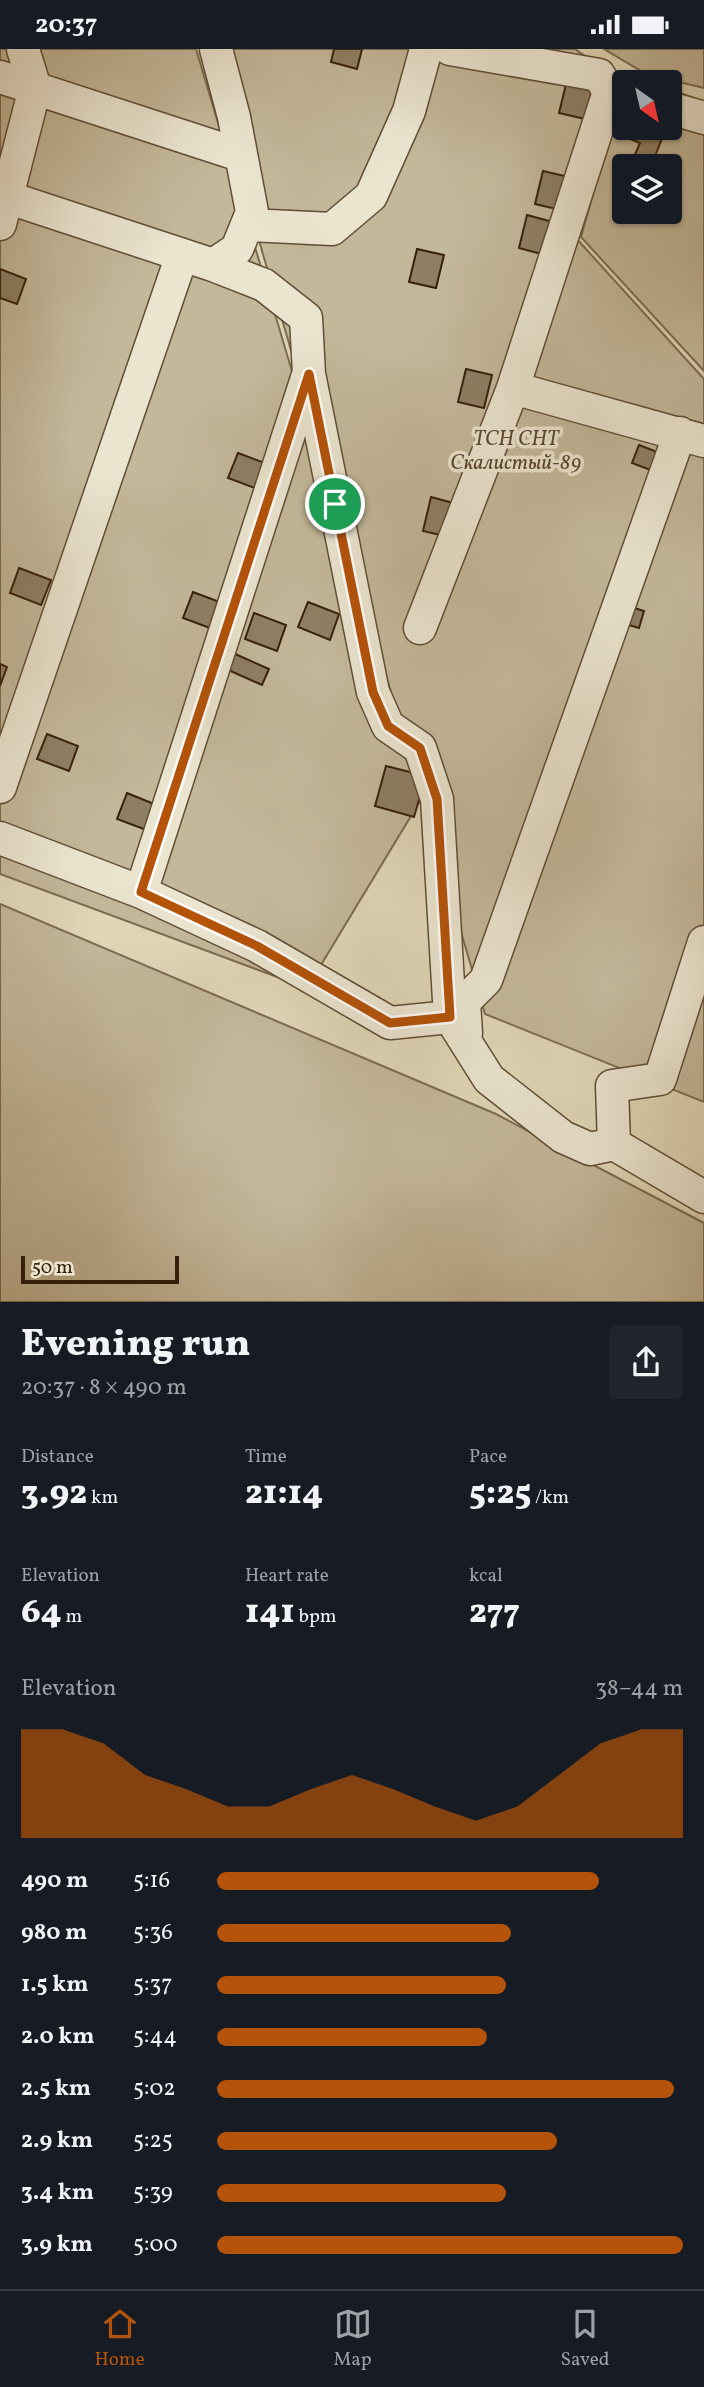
<!DOCTYPE html>
<meta charset="utf-8">
<style>
body{margin:0;font-family:Vollkorn,serif;background:#20242c;color:#f1f3f6;height:100vh;display:flex;flex-direction:column;font-size:26px;white-space:nowrap}
*{box-sizing:border-box;margin:0}
p{font-size:23px;color:#9ea1a6}
.icon{flex:none;width:38px;height:38px;fill:none;stroke:currentColor;stroke-width:2;stroke-linecap:round;stroke-linejoin:round}
.map{position:relative;height:1253px;overflow:hidden}
.drawer{display:flex;flex-direction:column;background:#171b24;flex:1}
.drawer>*{flex:none}
.needle{width:46px;rotate:146deg}
.tools{position:absolute;left:612px;top:21px;display:grid;gap:14px}
.tools a{display:grid;place-items:center;width:70px;height:70px;border-radius:7px;background:#171b24;box-shadow:0 2px 5px #0004;font-size:35px}
.scale{position:absolute;left:21px;bottom:18px;width:158px;box-sizing:border-box;padding-left:7px;border:4px solid #36200b;border-top:0;font-size:19px;line-height:24px;white-space:nowrap;color:#36200b;-webkit-text-stroke:5px #ebe5d0;paint-order:stroke}
.pin{position:absolute;display:grid;place-items:center;width:60px;height:60px;color:#fff;margin:-30px;border:4px solid #fff;border-radius:50%;box-shadow:0 2px 7px #0007}
.round{display:grid;place-items:center;flex:none;width:74px;height:74px;border-radius:7px;background:#20242c}
.overview{display:flex;align-items:center;justify-content:space-between;height:119px;padding:0 21px}
h1{font-size:38px;font-weight:800;line-height:52px}
.metrics{display:grid;grid-template-columns:repeat(3,1fr);gap:10px;height:119px;padding:7px 21px}
.metrics div{display:grid;align-content:center}
.metrics b{font-size:35px;font-weight:800}
.metrics small{font-size:19px;font-weight:400}
.metrics p{font-size:19px}
.chart{height:196px;padding:14px 21px}
.chart p{display:flex;justify-content:space-between}
.chart svg{width:100%;height:126px;margin-top:7px;fill:#b45309;opacity:.7}
ul{padding:0 21px;list-style:none;font-size:23px}
li{display:grid;grid-template-columns:112px 84px 1fr;align-items:center;height:52px}
li i{height:18px;border-radius:9px;background:#b45309}
.status{display:flex;justify-content:space-between;align-items:center;height:49px;padding:0 35px;background:#171b24;direction:ltr}
.status svg{height:19px;fill:currentColor}
.dock{display:flex;justify-content:space-around;align-items:center;height:98px;border-top:2px solid #363941;background:#171b24;font-size:19px;color:#9ea1a6}
.dock a{display:grid;justify-items:center;gap:4px}
.dock .active{color:#b45309}
.map>svg:first-child{display:block}
.green{fill:#c3b89a;stroke:#7c6c52;stroke-width:2;fill-rule:evenodd}
.building{fill:#8e7f64;stroke:#36200b;stroke-width:2}
.lines{fill:none;stroke-linecap:round;stroke-linejoin:round}
.minor-casing{stroke:#604e36;stroke-width:35}
.minor{stroke:#ebe5d0;stroke-width:32}
.route-casing{stroke:#fff;stroke-width:14}
.route{stroke:#b45309;stroke-width:9}
.labels{text-anchor:middle;dominant-baseline:central;stroke-width:7;stroke-linejoin:round;paint-order:stroke}
.park-label{font-size:21px;font-style:italic;fill:#59462f;stroke:#ebe5d0}
</style>
<div class="status"><b>20:37</b><svg viewBox="0 0 49 12"><path d="M0 12V9h3v3zM5 12V6h3v6zM10 12V3h3v9zM15 12V0h3v12zM26 1h20v11H26zM47 4h2v5h-2z"/></svg></div>
<div class="map">
<svg width="704" height="1253" viewBox="0 0 704 1253">
<rect width="100%" height="100%" fill="#e0d7b7"/>
<filter id="stains"><feTurbulence type="fractalNoise" baseFrequency=".00286" numOctaves="4"/><feColorMatrix values="0 0 0 0 .2 0 0 0 0 .09 0 0 0 0 .02 0 0 0 .5 -.17"/></filter>
<radialGradient id="worn" r=".72"><stop offset=".6" stop-color="#630" stop-opacity="0"/><stop offset="1" stop-color="#630" stop-opacity=".3"/></radialGradient>
<path class="green" d="M0,0H196L420,752L307,939L0,825Z
M203,0H575L622,33L575,188L704,330V1053L485,965Z
M604,0H704V39L646,25Z
M627,23L653,33H625V79H670V40L704,53V322L581,188ZM625,117H670V163H625Z
M0,855L496,1065L704,1174V1253H0Z"/>
<path class="building" d="M334,0H362L357,20L331,13Z
M567,31L593,37L585,70L559,64Z
M620,65L625,67V79H656L665,82L651,117L633,110L640,94L613,83Z
M543,122L569,128L561,161L535,155Z
M527,166L553,173L545,206L519,199Z
M417,200L444,206L436,239L409,233Z
M0,220L26,230L17,255L0,249Z
M466,320L492,326L484,359L458,353Z
M639,396L665,406L658,424L632,414Z
M238,404L270,416L260,441L228,429Z
M431,448L457,455L449,488L423,482Z
M19,519L51,531L41,556L10,544Z
M193,543L225,555L215,581L183,569Z
M308,553L339,565L330,591L298,578Z
M624,556L644,562L639,579L619,573Z
M254,564L286,576L277,602L245,590Z
M233,604L269,620L262,636L226,620Z
M0,615L7,618L0,637Z
M47,685L78,697L69,722L37,710Z
M386,717L426,727L414,768L375,757Z
M127,744L159,757L149,782L117,770Z"/>
<g class="lines">
<g class="minor-casing">
<path id="minor" d="M450,0L599,26L609,43L513,339L704,392
M0,28L240,106
M670,59L704,69
M0,146L213,216L237,200L252,163L234,68L216,0
M0,175L35,39L23,0
M247,176L332,180L371,147L409,62L426,0
M213,216L264,236L306,269L309,325L373,643L388,677L420,699L437,750L450,968L489,1030L563,1088L590,1100L614,1095L704,1148
M420,579L513,339
M0,738L182,206
M0,789L141,843L257,897L390,974L450,968
M141,843L308,326
M466,984L464,953L486,931L680,384
M614,1095L612,1037L660,1030L704,893"/>
</g>
<use href="#minor" class="minor"/>
</g>
<g class="lines">
<g class="route-casing">
<path id="route" d="M309,325L373,643L388,677L420,699L437,750L450,968L390,974L257,897L141,843Z"/>
</g>
<use href="#route" class="route"/>
</g>
<g class="labels">
<g class="park-label">
<text x="516" y="390">ТСН СНТ<tspan x="516" dy="24">Скалистый-89</tspan></text>
</g>
</g>
<rect width="100%" height="100%" filter="url(#stains)"/>
<rect width="100%" height="100%" fill="url(#worn)"/>
</svg>
<div class="tools">
<a><svg class="needle" viewBox="-14 -14 28 28"><path d="M0-13l5 13h-10z" fill="#e53935"/><path d="M0 13l5-13h-10z" fill="#9ea1a6"/></svg></a>
<a><svg class="icon" aria-label="layers" viewBox="0 0 24 24"><path d="M12 4l9 5-9 5-9-5zM3 14l9 5 9-5"/></svg></a>
</div>
<div class="scale">50 m</div>
<div class="pin" style="left:335px;top:455px;background:#1e9e55"><svg class="icon" aria-label="arrive" viewBox="0 0 24 24"><path d="M6 21V4h12l-3 4 3 4H6"/></svg></div>
</div>
<section class="drawer">
<div class="overview"><div><h1>Evening run</h1><p>20:37 · 8 × 490 m</p></div><a class="round"><svg class="icon" aria-label="share" viewBox="0 0 24 24"><path d="M12 15V3M7 8l5-5 5 5M5 13v7h14v-7"/></svg></a></div>
<div class="metrics">
<div><p>Distance</p><b>3.92<small> km</small></b></div>
<div><p>Time</p><b>21:14</b></div>
<div><p>Pace</p><b>5:25<small> /km</small></b></div>
</div>
<div class="metrics">
<div><p>Elevation</p><b>64<small> m</small></b></div>
<div><p>Heart rate</p><b>141<small> bpm</small></b></div>
<div><p>kcal</p><b>277</b></div>
</div>
<div class="chart"><p><span>Elevation</span>38–44 m</p>
<svg viewBox="0 0 160 44" preserveAspectRatio="none"><path d="M0 44V6L10 6L20 11L30 22L40 27L50 33L60 33L70 27L80 22L90 27L100 33L110 38L120 33L130 22L140 11L150 6L160 6V44z"/></svg>
</div>
<ul>
<li><b>490 m</b>5:16<i style="width:82%"></i></li>
<li><b>980 m</b>5:36<i style="width:63%"></i></li>
<li><b>1.5 km</b>5:37<i style="width:62%"></i></li>
<li><b>2.0 km</b>5:44<i style="width:58%"></i></li>
<li><b>2.5 km</b>5:02<i style="width:98%"></i></li>
<li><b>2.9 km</b>5:25<i style="width:73%"></i></li>
<li><b>3.4 km</b>5:39<i style="width:62%"></i></li>
<li><b>3.9 km</b>5:00<i style="width:100%"></i></li>
</ul>
</section>
<nav class="dock">
<a class="active"><svg class="icon" aria-label="home" viewBox="0 0 24 24"><path d="M3 11l9-7 9 7M6 9v11h12V9"/></svg>Home</a>
<a><svg class="icon" aria-label="map" viewBox="0 0 24 24"><path d="M3 6l6-2 6 2 6-2v14l-6 2-6-2-6 2zM9 4v14M15 6v14"/></svg>Map</a>
<a><svg class="icon" aria-label="saved" viewBox="0 0 24 24"><path d="M7 4h10v16l-5-4-5 4z"/></svg>Saved</a>
</nav>
